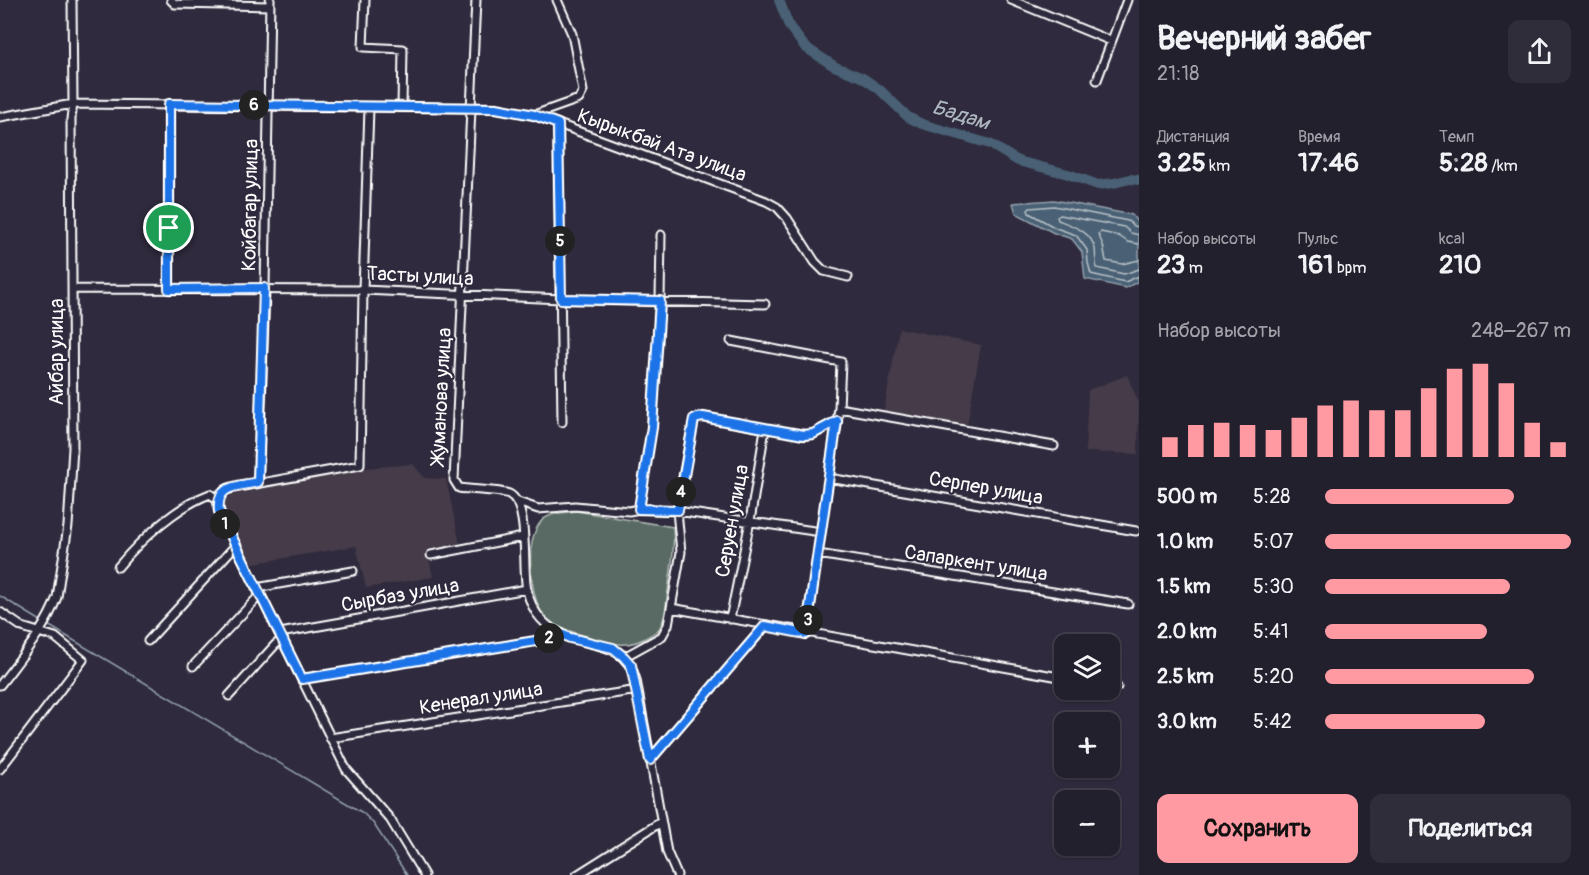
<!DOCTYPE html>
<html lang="ru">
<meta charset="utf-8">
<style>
body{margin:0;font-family:Pangolin,sans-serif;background:#2f2d3a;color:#f1f3f6;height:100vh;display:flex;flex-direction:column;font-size:22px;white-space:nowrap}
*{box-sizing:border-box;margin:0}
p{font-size:20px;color:#a3a3aa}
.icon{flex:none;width:33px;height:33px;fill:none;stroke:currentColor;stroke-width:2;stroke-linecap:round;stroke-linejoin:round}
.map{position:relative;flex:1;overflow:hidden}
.details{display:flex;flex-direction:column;background:#23202e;width:450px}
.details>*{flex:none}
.buttons{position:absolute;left:1054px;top:634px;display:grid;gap:12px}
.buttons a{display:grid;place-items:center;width:66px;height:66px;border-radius:12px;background:#23202e;box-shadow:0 2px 4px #0004,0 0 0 2px #403e4a;font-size:30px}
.pin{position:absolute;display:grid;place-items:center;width:51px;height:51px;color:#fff;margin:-26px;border:3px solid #fff;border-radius:50%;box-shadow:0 2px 6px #0007}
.km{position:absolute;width:30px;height:30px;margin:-15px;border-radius:50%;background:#222;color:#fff;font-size:16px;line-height:30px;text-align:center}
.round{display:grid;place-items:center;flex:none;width:63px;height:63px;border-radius:12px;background:#2f2d3a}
.overview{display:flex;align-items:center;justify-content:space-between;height:102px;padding:0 18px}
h1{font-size:33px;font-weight:700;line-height:45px}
.metrics{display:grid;grid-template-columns:repeat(3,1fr);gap:9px;height:102px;padding:6px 18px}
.metrics div{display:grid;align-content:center}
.metrics b{font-size:26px;font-weight:700}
.metrics small{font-size:16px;font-weight:400}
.metrics p{font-size:16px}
.chart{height:168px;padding:12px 18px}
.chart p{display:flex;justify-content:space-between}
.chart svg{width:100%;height:108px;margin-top:6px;stroke:#ff9aa2;stroke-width:6}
.button{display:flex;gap:12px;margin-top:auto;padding:12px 18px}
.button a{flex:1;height:69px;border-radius:12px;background:#ff9aa2;color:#111;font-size:24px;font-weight:700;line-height:69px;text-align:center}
.button a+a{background:#2f2d3a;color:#f1f3f6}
ul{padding:0 18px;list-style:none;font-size:20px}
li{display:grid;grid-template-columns:96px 72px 1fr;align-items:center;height:45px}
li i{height:15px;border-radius:8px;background:#ff9aa2}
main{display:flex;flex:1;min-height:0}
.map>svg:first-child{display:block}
.built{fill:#443a48}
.green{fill:#596b63;stroke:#acb5b1;stroke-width:1.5}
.water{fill:#4a6174;stroke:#92a0ac;stroke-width:1.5}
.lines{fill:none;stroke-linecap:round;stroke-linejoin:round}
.shore{stroke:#b7c0c7;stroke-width:1.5}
.stream{stroke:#92a0ac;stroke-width:1.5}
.river{stroke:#4a6174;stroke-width:10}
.street-casing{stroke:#fff;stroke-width:11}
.street{stroke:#2f2a3d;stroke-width:7}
.route-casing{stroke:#fff;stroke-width:12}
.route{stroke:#1a73e8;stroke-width:8}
.labels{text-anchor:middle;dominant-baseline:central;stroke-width:4.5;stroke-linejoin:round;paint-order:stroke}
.street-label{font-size:20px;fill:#fff;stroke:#2f2a3d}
.water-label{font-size:21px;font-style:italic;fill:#aeb8c0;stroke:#2f2a3d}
</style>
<main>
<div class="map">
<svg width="1139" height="875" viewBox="0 0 1139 875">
<rect width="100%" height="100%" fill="#2f2a3d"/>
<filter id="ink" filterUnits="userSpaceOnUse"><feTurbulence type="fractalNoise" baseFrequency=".0167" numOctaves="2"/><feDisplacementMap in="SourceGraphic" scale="12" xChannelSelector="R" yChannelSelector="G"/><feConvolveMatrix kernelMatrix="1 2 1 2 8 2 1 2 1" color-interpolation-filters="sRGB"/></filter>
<g filter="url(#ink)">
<path class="built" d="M899,328L981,345L967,426L884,410Z
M1127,375L1139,403L1138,454L1085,452L1088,390Z
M413,464L425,478L446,479L460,544L427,549L433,577L366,588L356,546L249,564L225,510V501L230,495L365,468Z"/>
<path class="green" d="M576,511L673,527C675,549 671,569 668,590C666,602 666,620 658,630C658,631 652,634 651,635C629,649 614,645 590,637C573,632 553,628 542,613C529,593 522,526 549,516C556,512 567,513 576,511Z"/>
<path class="water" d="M1054,200L1132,215L1139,224V276L1137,282L1126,288L1085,279L1082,252L1072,239L1054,233L1016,213L1013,203Z"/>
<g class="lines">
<path class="shore" d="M1139,227L1134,226L1128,221L1054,206L1030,208L1028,210L1029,213L1056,228L1076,235L1087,250L1088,263L1091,274L1125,282L1139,276
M1139,235L1131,233L1124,227L1060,215L1057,217L1058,220C1073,226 1091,231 1095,249C1096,256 1095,262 1097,268L1124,274L1139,269
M1139,244L1128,242L1119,236L1101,232L1098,234L1103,245L1106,261L1122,264L1139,260"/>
<path class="stream" d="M0,596L41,621
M48,625L363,813L373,823L407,875"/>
<path class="river" d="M779,0L789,26L805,47L834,66L863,78L879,89L908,117L922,124L990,144L1018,161L1068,174L1098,185L1114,183L1130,179L1139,180"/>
<g class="street-casing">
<path id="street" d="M171,0L175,4L270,6
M365,0L363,47L403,49L402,107
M476,0L454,480L459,488C470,490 500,490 509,494C530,504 522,569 527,590C529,600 534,611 541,619C573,655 620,629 636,680L667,852L677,875
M1011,0L1111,41
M1097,80L1127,0
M534,115L579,99L583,91L572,34L557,0
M0,117L73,104L496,108L534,115L766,201L777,207L787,218L815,262L824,271L848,277
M558,124L562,422
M73,289L363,290L561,299L765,304
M169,289V104
M731,341L841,362L839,408L806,634
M839,408L1054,446
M829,478L1136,531
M258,482L265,288L270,0
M217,499L219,511L346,769L390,819L424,875
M518,502L538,509L575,506L629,511L639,509L677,511L821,532
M639,509L652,427L660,301L661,235
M818,554L1128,604
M431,555L523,537
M118,567C140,540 177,506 210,494L217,499L221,493L228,489L360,465L363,290L369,108
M256,588L353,571
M671,608L1065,678
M0,612L22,627L55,637L83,660L0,769
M730,619L750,521L765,429
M280,633L527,589
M148,641L235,546
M624,657L662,636L668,625L681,552L677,511L694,419L703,417L804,435L813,434L837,421
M193,666L260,595
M302,679L548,639L554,631
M0,685C21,657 45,630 57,597L68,526L73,448L71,119L73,104L72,0
M1110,686L1117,687
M229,696L275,645L283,639
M330,738L638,690
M650,760L765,626
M577,875L661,822"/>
</g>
<use href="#street" class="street"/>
</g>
</g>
<g class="lines" filter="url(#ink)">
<g class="route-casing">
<path id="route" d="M169,104L496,108L534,115L558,124L561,299L660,301L652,427L639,509L678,510L694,419L703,417L804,435L813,434L837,421L806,634L765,626L650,760L631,665L624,657L613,648L570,638L554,631L548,639L302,679L219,511C216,484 237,487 258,482L264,288L169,289Z"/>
</g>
<use href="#route" class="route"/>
</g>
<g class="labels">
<g class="street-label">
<text transform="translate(662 145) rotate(20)">Кырыкбай Ата улица</text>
<text transform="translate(250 205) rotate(-89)">Койбагар улица</text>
<text transform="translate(420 276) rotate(3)">Тасты улица</text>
<text transform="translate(56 352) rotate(-90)">Айбар улица</text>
<text transform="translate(441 396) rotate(-87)">Жуманова улица</text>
<text transform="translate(986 488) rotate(10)">Серпер улица</text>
<text transform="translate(732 521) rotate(-80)">Серуен улица</text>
<text transform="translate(976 563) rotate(9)">Сапаркент улица</text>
<text transform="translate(400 595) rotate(-10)">Сырбаз улица</text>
<text transform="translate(481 698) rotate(-9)">Кенерал улица</text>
</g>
<g class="water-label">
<text transform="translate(961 115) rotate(17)">Бадам</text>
</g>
</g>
</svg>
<div class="buttons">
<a><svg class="icon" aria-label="layers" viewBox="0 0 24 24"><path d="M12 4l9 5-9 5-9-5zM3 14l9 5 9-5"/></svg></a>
<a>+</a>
<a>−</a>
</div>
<div class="pin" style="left:169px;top:228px;background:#1e9e55"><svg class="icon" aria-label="arrive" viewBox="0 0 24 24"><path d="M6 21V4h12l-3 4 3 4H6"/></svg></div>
<b class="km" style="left:225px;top:524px">1</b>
<b class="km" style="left:549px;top:638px">2</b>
<b class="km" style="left:808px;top:620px">3</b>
<b class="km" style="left:681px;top:492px">4</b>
<b class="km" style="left:560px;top:241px">5</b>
<b class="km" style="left:254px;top:105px">6</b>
</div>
<section class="details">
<div class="overview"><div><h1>Вечерний забег</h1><p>21:18</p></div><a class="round"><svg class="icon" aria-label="share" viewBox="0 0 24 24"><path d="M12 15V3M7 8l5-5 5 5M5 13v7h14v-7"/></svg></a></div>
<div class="metrics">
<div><p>Дистанция</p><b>3.25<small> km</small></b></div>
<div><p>Время</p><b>17:46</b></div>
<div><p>Темп</p><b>5:28<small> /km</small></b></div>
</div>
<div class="metrics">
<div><p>Набор высоты</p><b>23<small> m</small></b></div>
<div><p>Пульс</p><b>161<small> bpm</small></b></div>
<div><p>kcal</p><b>210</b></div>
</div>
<div class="chart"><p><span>Набор высоты</span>248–267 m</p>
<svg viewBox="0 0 160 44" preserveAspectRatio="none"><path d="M5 44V36M15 44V31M25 44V30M35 44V31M45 44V33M55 44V28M65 44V23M75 44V21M85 44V25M95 44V25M105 44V16M115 44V8M125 44V6M135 44V14M145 44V30M155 44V38"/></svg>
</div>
<ul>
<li><b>500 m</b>5:28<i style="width:77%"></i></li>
<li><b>1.0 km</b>5:07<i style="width:100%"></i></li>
<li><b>1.5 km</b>5:30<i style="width:75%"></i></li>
<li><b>2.0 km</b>5:41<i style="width:66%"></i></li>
<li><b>2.5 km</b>5:20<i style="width:85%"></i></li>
<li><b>3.0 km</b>5:42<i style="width:65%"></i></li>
</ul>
<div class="button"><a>Сохранить</a><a>Поделиться</a></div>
</section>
</main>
